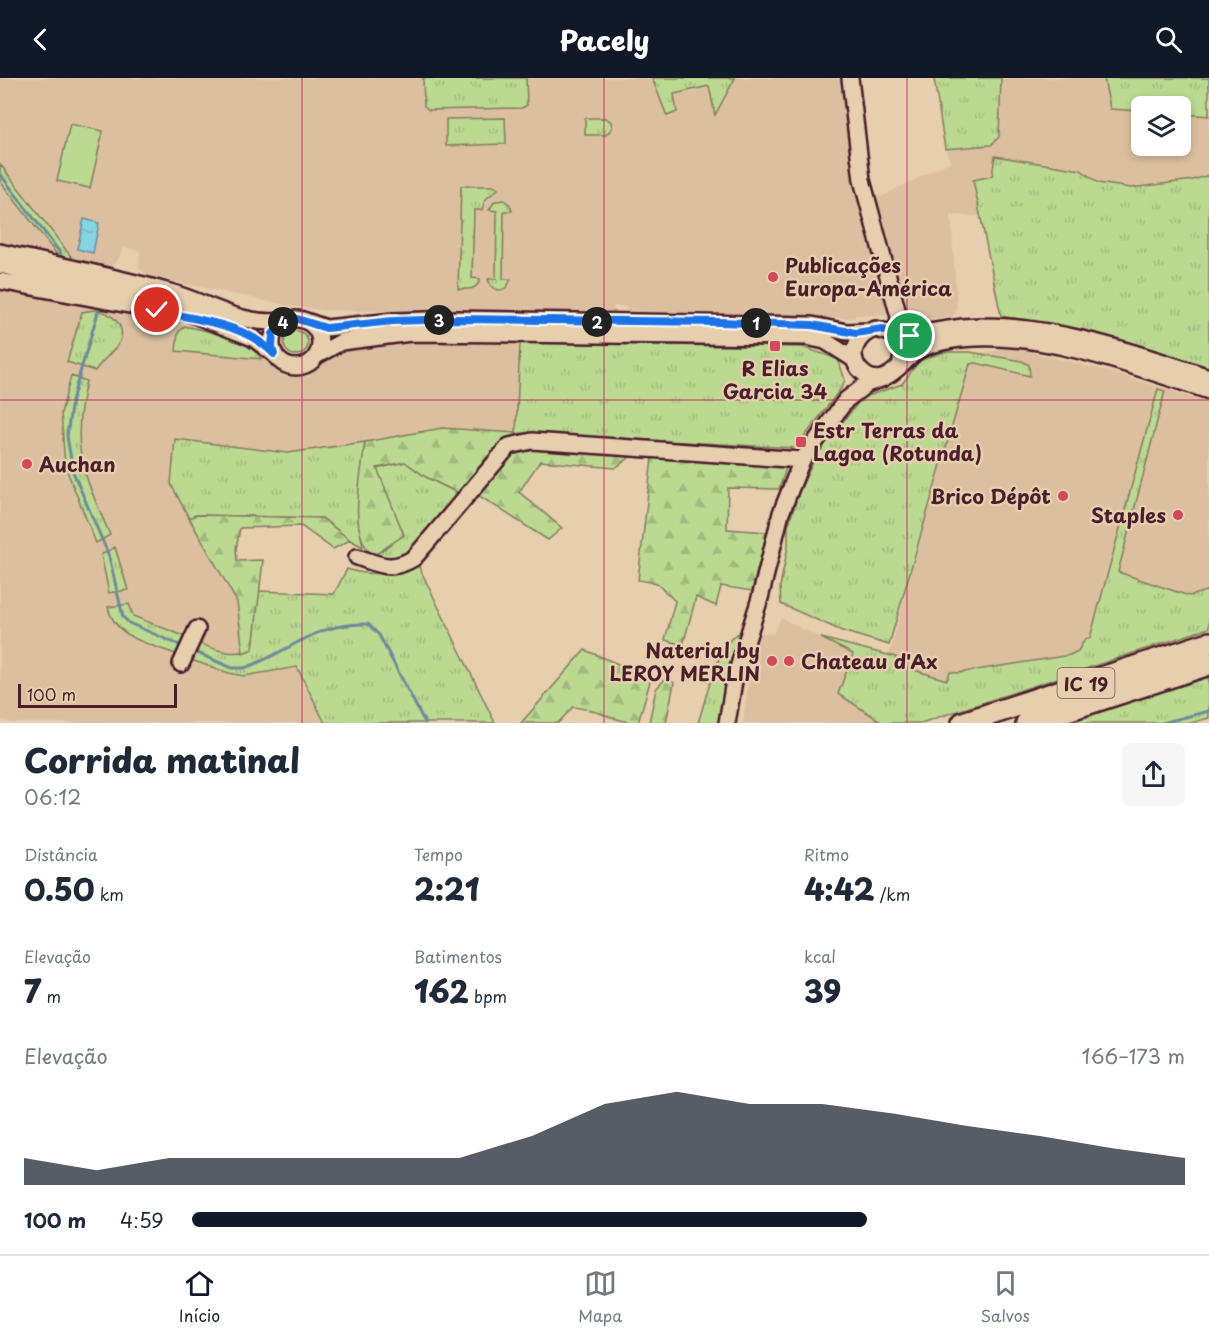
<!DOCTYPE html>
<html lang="pt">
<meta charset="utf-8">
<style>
body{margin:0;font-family:"Playpen Sans",sans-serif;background:#f6f6f7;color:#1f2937;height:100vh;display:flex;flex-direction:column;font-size:22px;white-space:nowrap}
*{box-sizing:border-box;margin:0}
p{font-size:20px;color:#747a83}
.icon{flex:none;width:33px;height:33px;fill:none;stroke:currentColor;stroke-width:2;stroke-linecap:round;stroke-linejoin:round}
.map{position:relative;height:645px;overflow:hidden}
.side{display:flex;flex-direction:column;background:#fff;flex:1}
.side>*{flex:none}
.fabs{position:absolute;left:1131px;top:18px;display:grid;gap:12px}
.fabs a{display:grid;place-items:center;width:60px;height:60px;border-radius:9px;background:#fff;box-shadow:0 3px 9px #0003;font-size:30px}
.scale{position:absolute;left:18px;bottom:15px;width:159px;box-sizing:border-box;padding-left:6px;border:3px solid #4a1f2b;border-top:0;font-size:16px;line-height:21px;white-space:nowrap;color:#4a1f2b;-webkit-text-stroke:4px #e6ceae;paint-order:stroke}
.pin{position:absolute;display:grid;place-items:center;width:51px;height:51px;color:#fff;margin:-26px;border:3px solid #fff;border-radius:50%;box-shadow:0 2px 6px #0007}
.km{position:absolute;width:30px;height:30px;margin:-15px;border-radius:50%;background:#222;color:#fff;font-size:16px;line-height:30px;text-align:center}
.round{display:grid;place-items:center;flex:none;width:63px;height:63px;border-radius:9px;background:#f6f6f7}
.headline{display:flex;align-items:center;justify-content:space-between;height:102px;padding:0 24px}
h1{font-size:33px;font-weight:800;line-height:45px}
.metrics{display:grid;grid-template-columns:repeat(3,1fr);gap:9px;height:102px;padding:6px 24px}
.metrics div{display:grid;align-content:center}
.metrics b{font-size:30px;font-weight:800}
.metrics small{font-size:16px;font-weight:400}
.metrics p{font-size:16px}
.chart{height:168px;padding:12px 24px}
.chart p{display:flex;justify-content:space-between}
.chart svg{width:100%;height:108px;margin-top:6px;fill:#111827;opacity:.7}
ul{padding:0 24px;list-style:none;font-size:20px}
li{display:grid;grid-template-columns:96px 72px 1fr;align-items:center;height:45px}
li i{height:15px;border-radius:8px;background:#111827}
header{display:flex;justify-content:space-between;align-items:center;height:78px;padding:0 24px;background:#111827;color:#fff;font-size:27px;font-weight:800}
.tabs{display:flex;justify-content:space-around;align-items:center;height:84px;border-top:2px solid #e0e1e3;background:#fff;font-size:16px;color:#747a83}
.tabs a{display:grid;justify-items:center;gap:3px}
.tabs .selected{color:#111827}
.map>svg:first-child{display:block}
.built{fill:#dbbfa0;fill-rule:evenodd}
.grass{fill:url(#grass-tufts);stroke:#827c5e;stroke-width:1.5}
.forest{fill:url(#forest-firs);stroke:#827c5e;stroke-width:1.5}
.green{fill:#bbd991;stroke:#827c5e;stroke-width:1.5}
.water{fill:url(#water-ripples);stroke:#6d8c99;stroke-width:1.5}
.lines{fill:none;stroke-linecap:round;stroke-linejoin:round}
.stream{stroke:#6d8c99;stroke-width:3}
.minor-casing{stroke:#4a1f2b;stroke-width:20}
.highway-casing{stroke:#4a1f2b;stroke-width:26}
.minor{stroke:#e6ceae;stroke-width:15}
.highway{stroke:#e6ceae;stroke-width:21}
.route-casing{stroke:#fff;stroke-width:12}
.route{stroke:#1a73e8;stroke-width:8}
.grid{fill:none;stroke:#c2185b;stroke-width:1.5;stroke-opacity:0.55}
.poi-dot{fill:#d1495b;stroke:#e6ceae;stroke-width:2}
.labels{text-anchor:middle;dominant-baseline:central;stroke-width:5;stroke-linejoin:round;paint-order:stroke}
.shield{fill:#e6ceae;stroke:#795452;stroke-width:1.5}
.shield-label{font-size:18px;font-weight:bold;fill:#4a1f2b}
.poi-label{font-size:20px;font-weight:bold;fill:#4a1f2b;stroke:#e6ceae;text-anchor:start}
</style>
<header><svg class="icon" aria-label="back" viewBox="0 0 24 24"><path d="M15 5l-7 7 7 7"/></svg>Pacely<svg class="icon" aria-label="search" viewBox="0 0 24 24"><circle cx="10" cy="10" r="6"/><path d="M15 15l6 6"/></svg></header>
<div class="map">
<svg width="1209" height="645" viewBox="0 0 1209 645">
<defs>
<pattern id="grass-tufts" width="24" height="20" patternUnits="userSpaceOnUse" patternTransform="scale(1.5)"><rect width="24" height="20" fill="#bbd991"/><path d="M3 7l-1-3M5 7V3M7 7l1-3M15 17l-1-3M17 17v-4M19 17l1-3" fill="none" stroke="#a2ba7d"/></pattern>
<pattern id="forest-firs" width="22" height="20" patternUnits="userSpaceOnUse" patternTransform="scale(1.5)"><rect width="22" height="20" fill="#bbd991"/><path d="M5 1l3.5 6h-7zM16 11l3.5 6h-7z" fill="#a2ba7d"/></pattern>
<pattern id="water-ripples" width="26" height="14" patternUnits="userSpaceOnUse" patternTransform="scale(1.5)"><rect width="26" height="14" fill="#85d4e2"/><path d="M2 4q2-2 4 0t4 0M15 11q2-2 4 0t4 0" fill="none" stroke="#74b6c2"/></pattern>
</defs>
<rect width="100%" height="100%" fill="#e6ceae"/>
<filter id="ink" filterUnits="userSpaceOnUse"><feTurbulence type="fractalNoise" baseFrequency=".0167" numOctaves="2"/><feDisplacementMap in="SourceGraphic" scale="12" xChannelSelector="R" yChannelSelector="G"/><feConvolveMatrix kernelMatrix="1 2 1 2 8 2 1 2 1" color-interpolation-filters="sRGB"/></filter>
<g filter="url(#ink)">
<path class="built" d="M0,0H844L860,128L890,237H856L854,240L632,237L628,235L625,228H613L612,233H602L600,237L323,232L290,228L148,198L139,189L140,173L124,169L116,185L108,189L73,181L0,86Z
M934,0H1209V290L1064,250L1001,238L981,138L951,137L957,232L952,240L910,241L873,123L953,82L950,83L945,71ZM1142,28H1180V68H1142Z
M0,103L58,178L0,164Z
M0,209L141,229L254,268L271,280L281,298L309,299L315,291L329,281L353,269L395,264L520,265L516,355L442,350L288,375L175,361L171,406L237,524L243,575L248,596L297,589L325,645H12L0,641Z
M1014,270L1115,295L1209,325V522L980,616L886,589L970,276Z
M781,540L853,576L880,642L868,645H743L755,554L773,556Z"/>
<path class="grass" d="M423,0H526L527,27L522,30L429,32L424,28Z
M652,0H735L715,37L709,8L674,16L677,34L667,38Z
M934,0H1001L999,59L991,67L945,71Z
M1104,0H1209V38L1181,36L1180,28H1142L1141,33L1110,31Z
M505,40L506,66L446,68V41Z
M585,40H606L611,44L612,50L606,57H585Z
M995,78L1081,92L1098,105L1131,110L1193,102L1209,97V290L1064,250L1001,238L973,102L992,98Z
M0,86L73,181L58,178L0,103Z
M461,108H495L498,111L485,122L482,132H474L472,200L480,201C477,213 468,211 458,211Z
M504,122L510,127L512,133H504L503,201H511L507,209C499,215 490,211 488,201H496L497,133L489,132L495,123Z
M94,232C111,232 130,250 117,268C110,277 101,283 95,293L67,284L82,234Z
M184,248C202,251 254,264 261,281L176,273L178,255Z
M284 265a12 12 0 1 1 24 0a12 12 0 1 1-24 0Z
M520,265L802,269L838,281L845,302L842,309L796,370L516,355Z
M944,274H970L1022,283L1029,287L1030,298L976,285L970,286L889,567L842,553L781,526L780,509L788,468V448L799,414L817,376L862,320L902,306L920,282Z
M71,298L86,303C70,374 83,393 110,457L96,465L65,388L61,335Z
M1158,311L1165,313L1118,494L1189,518L1209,512V550L921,645H868L879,642L838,616L853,576L821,560L896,579L894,586L947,602L950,594L958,595L1070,577L1078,573L1085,561L1090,560Z
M175,361L288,375L365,364L358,441L363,469L350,462L322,440L196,437L189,440L171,406Z
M405,384L426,399L462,417L410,479L397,485L373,478L404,457L376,391Z
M115,469L128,512L109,515L101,477Z
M418,487L495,645H325L297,589L244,598L229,595L191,582L198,565C217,572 233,579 253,571L259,513L334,516L347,491C370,499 394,496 418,487Z
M129,526L133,538L186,559L178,577C151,566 115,561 108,529Z
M737,556L739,558L719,645H698C705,624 718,566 737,556Z
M1209,599V640L1191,645H1067Z"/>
<path class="forest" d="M442,350L516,355L528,369L633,377L615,390L540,383L519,414L562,450L548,462L478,417H462L426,399L405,384L377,390L404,457L373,478C346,452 362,397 365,364Z
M652,380L788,384L779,411L728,410L727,451L767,454L752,513L721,508L716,528L696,519L683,567L665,562L675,523L656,505L638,502Z
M196,437L322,440L350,462L333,471L301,448L240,450L236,471L237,483L263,482L253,571L243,575L237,524L189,440Z
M585,572L651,600L638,645C616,645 599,631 573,629L558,645H521Z
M667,599L674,605L666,645H649L656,611Z"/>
<path class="green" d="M70,46L103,53L90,110L57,103Z"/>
<path class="water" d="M84,141L99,145L93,175L77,171Z"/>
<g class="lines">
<path class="stream" d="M0,96L61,176
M98,234L72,322L67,358L73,394L109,478L123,539L129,545L184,569
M193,573L232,590H244C290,575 313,544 368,546L379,557L425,645
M1162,645L1209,633"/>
<g class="minor-casing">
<path id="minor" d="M850,0L862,102L899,239L896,258
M0,174C57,187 114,198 170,214C210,225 246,251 288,242
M0,187L166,226L253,260L274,276
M0,203L156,232
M272 265a24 24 0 1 1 48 0a24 24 0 1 1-48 0Z
M306,243L326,250L393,243L457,241L812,247L847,254L869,253
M897,259C926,256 955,247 984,248C1057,248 1140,276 1209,299
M316,278L341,264L411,255L806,259L825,263L855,282
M900,288L903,271L894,256L876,251C857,256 846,278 861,293C884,317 903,280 921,271C937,263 957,261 975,260C1050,256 1138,290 1209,313
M357,479C381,487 391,494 414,480L509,368L532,363L802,382
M181,586L197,551
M727,645L734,603L760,520L781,435L802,382L846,322L867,306L884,300"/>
</g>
<g class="highway-casing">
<path id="highway" d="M963,645L1209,565
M1027,645L1209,586"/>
</g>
<use href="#minor" class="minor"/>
<use href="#highway" class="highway"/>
</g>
</g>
<g class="lines" filter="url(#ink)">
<g class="route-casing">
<path id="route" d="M157,232C196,243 244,244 274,276L272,269L273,256L282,245L294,240L326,250L393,243L457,241L719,244L812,247L856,255L882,251L897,259L910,258"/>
</g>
<use href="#route" class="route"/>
</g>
<path class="grid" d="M302,0V645M604,0V645M907,0V645M0,322H1209"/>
<g class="poi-dot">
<circle cx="773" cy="199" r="6"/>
<rect x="769" y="262" width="12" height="12" rx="3"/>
<rect x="795" y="358" width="12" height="12" rx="3"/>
<circle cx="27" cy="386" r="6"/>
<circle cx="1063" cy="418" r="6"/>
<circle cx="1178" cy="437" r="6"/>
<circle cx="772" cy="583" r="6"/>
<circle cx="789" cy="583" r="6"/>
</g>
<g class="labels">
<rect class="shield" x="1057.5" y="590" width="57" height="30" rx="4.5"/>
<g class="shield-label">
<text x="1086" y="605">IC 19</text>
</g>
<g class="poi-label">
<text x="785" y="187">Publicações<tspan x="785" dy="23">Europa-América</tspan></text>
<text x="775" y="290" text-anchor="middle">R Elias<tspan x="775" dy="23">Garcia 34</tspan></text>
<text x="813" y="352">Estr Terras da<tspan x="813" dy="23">Lagoa (Rotunda)</tspan></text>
<text x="39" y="386">Auchan</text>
<text x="1051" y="418" text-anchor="end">Brico Dépôt</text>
<text x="1166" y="437" text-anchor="end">Staples</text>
<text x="760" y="572" text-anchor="end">Naterial by<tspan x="760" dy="23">LEROY MERLIN</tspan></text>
<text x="801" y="583">Chateau d'Ax</text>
</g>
</g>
</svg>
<div class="fabs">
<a><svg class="icon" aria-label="layers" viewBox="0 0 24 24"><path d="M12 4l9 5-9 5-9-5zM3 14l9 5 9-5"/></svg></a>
</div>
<div class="scale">100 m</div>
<div class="pin" style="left:910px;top:258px;background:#1e9e55"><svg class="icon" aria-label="arrive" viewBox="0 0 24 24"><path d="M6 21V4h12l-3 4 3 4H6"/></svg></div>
<div class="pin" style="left:157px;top:232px;background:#d93025"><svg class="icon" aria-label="check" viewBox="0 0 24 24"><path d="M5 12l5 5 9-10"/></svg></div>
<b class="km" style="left:756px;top:245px">1</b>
<b class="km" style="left:597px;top:244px">2</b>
<b class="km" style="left:439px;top:242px">3</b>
<b class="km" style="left:283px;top:244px">4</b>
</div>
<section class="side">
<div class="headline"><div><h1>Corrida matinal</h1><p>06:12</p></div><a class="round"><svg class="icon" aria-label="share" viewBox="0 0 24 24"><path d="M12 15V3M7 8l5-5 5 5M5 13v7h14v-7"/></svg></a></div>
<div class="metrics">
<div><p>Distância</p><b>0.50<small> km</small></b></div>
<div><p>Tempo</p><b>2:21</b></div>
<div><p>Ritmo</p><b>4:42<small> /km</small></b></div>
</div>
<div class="metrics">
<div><p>Elevação</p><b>7<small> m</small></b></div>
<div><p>Batimentos</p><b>162<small> bpm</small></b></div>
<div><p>kcal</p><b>39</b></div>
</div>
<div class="chart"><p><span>Elevação</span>166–173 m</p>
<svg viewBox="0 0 160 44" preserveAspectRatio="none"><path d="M0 44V33L10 38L20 33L30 33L40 33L50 33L60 33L70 24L80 11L90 6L100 11L110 11L120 15L130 20L140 24L150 29L160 33V44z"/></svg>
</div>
<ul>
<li><b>100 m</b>4:59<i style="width:68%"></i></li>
</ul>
</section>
<nav class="tabs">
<a class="selected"><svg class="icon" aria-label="home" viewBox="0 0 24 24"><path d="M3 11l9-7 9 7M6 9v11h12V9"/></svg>Início</a>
<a><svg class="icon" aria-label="map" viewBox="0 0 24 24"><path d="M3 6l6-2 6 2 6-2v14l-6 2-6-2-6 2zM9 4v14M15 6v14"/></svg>Mapa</a>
<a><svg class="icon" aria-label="saved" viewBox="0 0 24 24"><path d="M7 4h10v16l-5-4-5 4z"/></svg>Salvos</a>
</nav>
